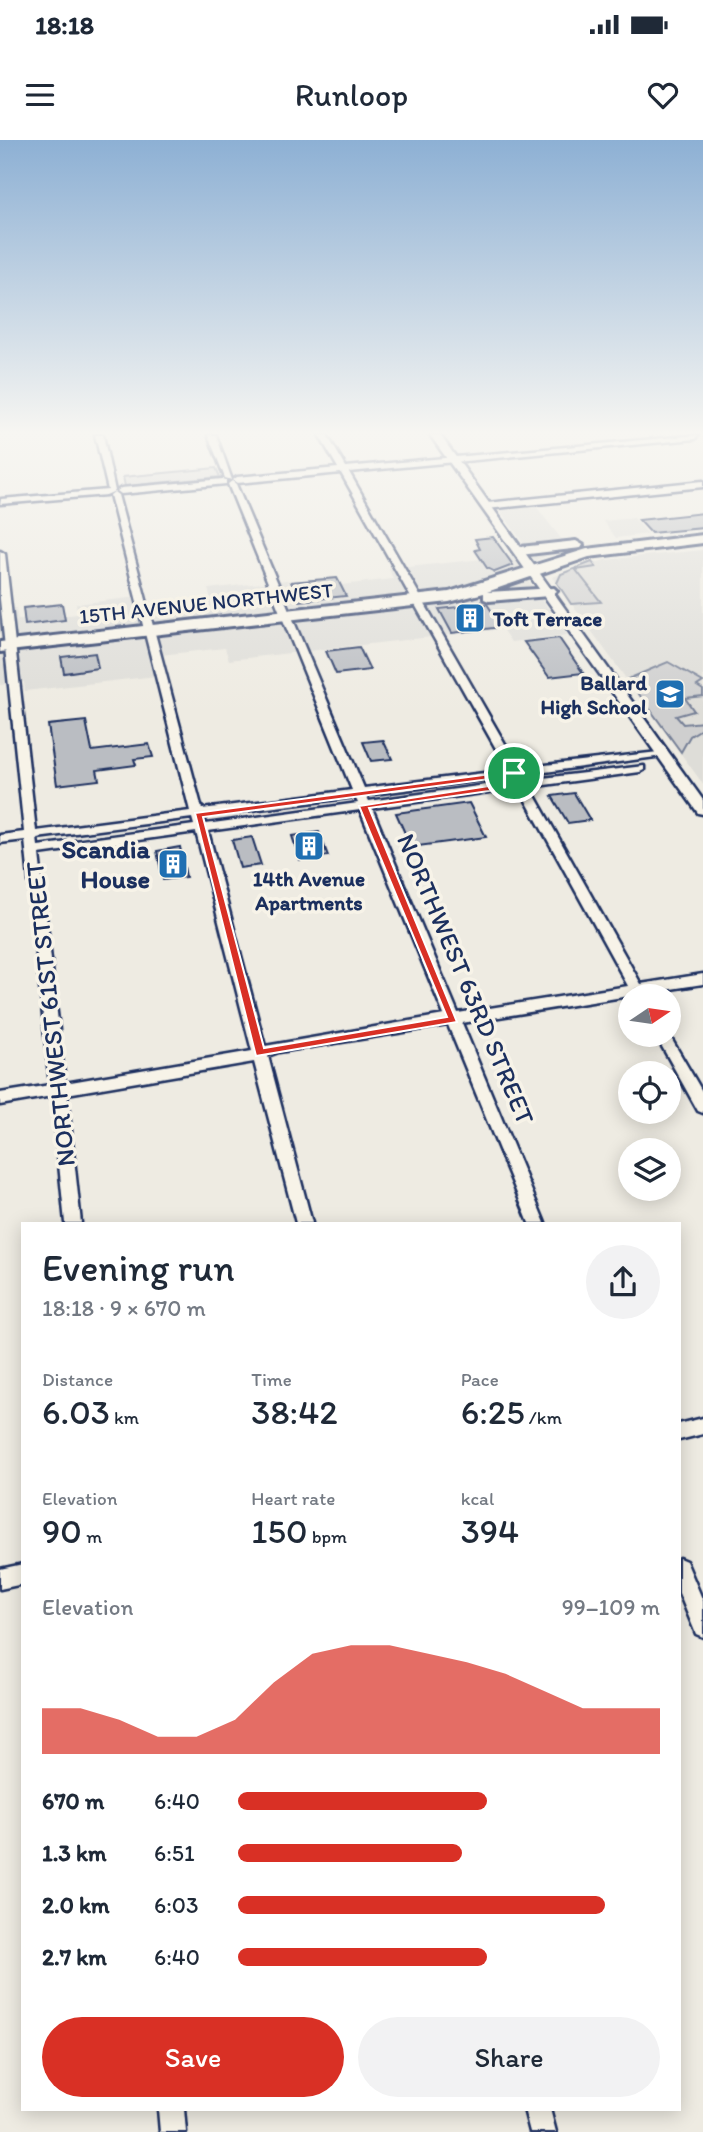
<!DOCTYPE html>
<meta charset="utf-8">
<style>
body{margin:0;font-family:Itim,sans-serif;background:#f2f2f3;color:#1f2937;height:100vh;display:flex;flex-direction:column;font-size:26px;white-space:nowrap}
*{box-sizing:border-box;margin:0}
p{font-size:23px;color:#747a83}
.icon{flex:none;width:38px;height:38px;fill:none;stroke:currentColor;stroke-width:2;stroke-linecap:round;stroke-linejoin:round}
.map{position:relative;flex:1;overflow:hidden}
.side{position:absolute;left:21px;top:1082px;width:660px;height:889px;display:flex;flex-direction:column;background:#fff;border-radius:0px;box-shadow:0 4px 18px #0003}
.side>*{flex:none}
.needle{width:46px;rotate:77deg}
.fabs{position:absolute;left:618px;top:844px;display:grid;gap:14px}
.fabs a{display:grid;place-items:center;width:63px;height:63px;border-radius:50%;background:#fff;box-shadow:0 4px 18px #0003;font-size:35px}
.pin{position:absolute;display:grid;place-items:center;width:60px;height:60px;color:#fff;margin:-30px;border:4px solid #fff;border-radius:50%;box-shadow:0 2px 7px #0007}
.round{display:grid;place-items:center;flex:none;width:74px;height:74px;border-radius:37px;background:#f2f2f3}
.overview{display:flex;align-items:center;justify-content:space-between;height:119px;padding:0 21px}
h1{font-size:38px;font-weight:600;line-height:52px}
.stats{display:grid;grid-template-columns:repeat(3,1fr);gap:10px;height:119px;padding:7px 21px}
.stats div{display:grid;align-content:center}
.stats b{font-size:35px;font-weight:600}
.stats small{font-size:19px;font-weight:400}
.stats p{font-size:19px}
.chart{height:196px;padding:14px 21px}
.chart p{display:flex;justify-content:space-between}
.chart svg{width:100%;height:126px;margin-top:7px;fill:#d93025;opacity:.7}
.cta{display:flex;gap:14px;margin-top:auto;padding:14px 21px}
.cta a{flex:1;height:80px;border-radius:42px;background:#d93025;color:#fff;font-size:28px;font-weight:600;line-height:80px;text-align:center}
.cta a+a{background:#f2f2f3;color:#1f2937}
ul{padding:0 21px;list-style:none;font-size:23px}
li{display:grid;grid-template-columns:112px 84px 1fr;align-items:center;height:52px}
li i{height:18px;border-radius:9px;background:#d93025}
.status{display:flex;justify-content:space-between;align-items:center;height:49px;padding:0 35px;background:#fff;direction:ltr}
.status svg{height:19px;fill:currentColor}
header{display:flex;justify-content:space-between;align-items:center;height:91px;padding:0 21px;background:#fff;font-size:32px;font-weight:600}
.map>svg:first-child{display:block}
.built{fill:#deddd8}
.green{fill:#cfcfcf;stroke:#757f96;stroke-width:2}
.building{fill:#babdc2;stroke:#1b2f5e;stroke-width:2}
.lines{fill:none;stroke-linecap:round;stroke-linejoin:round}
.minor-casing{stroke:#1b2f5e;stroke-width:5}
.tertiary-casing{stroke:#1b2f5e;stroke-width:5}
.primary-casing{stroke:#1b2f5e;stroke-width:6}
.minor{fill:#f7f3e8;fill-rule:evenodd}
.tertiary{fill:#f7f3e8;fill-rule:evenodd}
.primary{fill:#f7f3e8;fill-rule:evenodd}
.route{fill:#d93025;stroke:#fff;stroke-width:2;fill-rule:evenodd}
.labels{text-anchor:middle;dominant-baseline:central;stroke-width:7;stroke-linejoin:round;paint-order:stroke}
.far-street-label{font-size:21px;fill:#1b2f5e;stroke:#f7f3e8}
.far-poi-label{font-size:21px;font-weight:bold;fill:#1b2f5e;stroke:#f7f3e8;text-anchor:start}
.poi-label{font-size:26px;font-weight:bold;fill:#1b2f5e;stroke:#f7f3e8;text-anchor:end}
.street-label{font-size:26px;fill:#1b2f5e;stroke:#f7f3e8}
</style>
<div class="status"><b>18:18</b><svg viewBox="0 0 49 12"><path d="M0 12V9h3v3zM5 12V6h3v6zM10 12V3h3v9zM15 12V0h3v12zM26 1h20v11H26zM47 4h2v5h-2z"/></svg></div>
<header><svg class="icon" aria-label="menu" viewBox="0 0 24 24"><path d="M4 6h16M4 12h16M4 18h16"/></svg>Runloop<svg class="icon" aria-label="heart" viewBox="0 0 24 24"><path d="M12 20l-8-8c-3-5 5-10 8-4 3-6 11-1 8 4z"/></svg></header>
<div class="map">
<svg width="703" height="1992" viewBox="0 0 703 1992">
<rect width="100%" height="100%" fill="#eeebe2"/>
<filter id="ink" filterUnits="userSpaceOnUse"><feTurbulence type="fractalNoise" baseFrequency=".0143" numOctaves="2"/><feDisplacementMap in="SourceGraphic" scale="14" xChannelSelector="R" yChannelSelector="G"/><feConvolveMatrix kernelMatrix="1 2 1 2 8 2 1 2 1" color-interpolation-filters="sRGB"/></filter>
<g filter="url(#ink)">
<path class="built" d="M535,365L569,409L518,426L567,495L511,502L502,489L229,520L225,508L151,516L156,536L25,551L24,542L0,545V470L16,468L18,480L78,474L76,464L147,456L150,466L211,459L208,449L287,440L297,463L346,457L341,445L393,439L389,429L531,414L499,369Z
M634,378L648,394L616,398L603,381Z
M703,410V644L552,437L605,420Z"/>
<path class="green" d="M216,328L220,337L125,346L123,337Z
M592,422L596,427L576,430L601,462L571,464L557,443L561,434Z
M668,522L703,542L697,546L703,550V556L685,558L694,571L676,576L683,584L703,582V588L690,596L681,612L628,539Z"/>
<path class="building" d="M703,373V388L682,390L651,393L639,380Z
M493,397L513,425L495,432L487,428L475,410L480,409L475,399Z
M337,438L346,456L299,461L291,442Z
M62,464L65,480L25,485L23,468Z
M487,464L502,487L452,493L439,469Z
M559,498L583,533L549,537L524,502Z
M359,507L370,530L336,534L326,511Z
M95,513L98,528L64,533L61,517Z
M86,581L92,611L149,604L153,617L134,619L136,625L97,630L99,640L57,645L48,585Z
M383,600L392,619L371,621L363,602Z
M574,653L590,680L568,683L552,656Z
M469,663L486,697L411,707L396,673Z
M319,692L328,716L300,720L292,696Z
M252,697L261,725L240,728L232,700Z
M180,707L186,737L163,740L157,711Z"/>
<g class="lines">
<g class="minor-casing">
<path id="minor" d="M95,295H103L115,351L106,355L0,364L1,359L108,350Z
M208,295H216L232,340L225,338Z
M319,295H327L346,327L698,295L695,299L349,332L519,628L667,611V615L663,616L523,635L526,640L644,626V630L640,632L530,647L641,844L703,834V844L645,853L638,848L635,849L634,854L629,856L462,883L545,1083H529L448,885L279,912L268,916L312,1083H296L254,922L67,954L81,1083H65L52,956L0,965V953L50,945L25,700L0,703V695L24,692L0,459V411L5,414L36,691L190,671L110,355L114,352L118,355L202,669L352,650L228,344L232,341L236,344L364,648L508,630L341,333L237,343L233,340L237,337L338,328ZM512,636L515,641L369,661L366,655ZM519,648L628,846L458,873L372,668ZM355,657L358,663L206,684L204,676ZM360,670L444,875L265,906L208,691ZM192,678L194,685L38,706L37,698ZM196,692L252,911L65,943L39,714Z
M223,339L226,340V344L121,354L117,351L121,348Z
M703,341V347L487,369L483,366L487,363Z
M668,893L703,953V973L698,971L655,894Z
M703,1278V1294L679,1300V1284Z
M679,1418L686,1421L703,1461V1497L696,1494L679,1453Z
M23,1424V1444L0,1449V1429Z
M158,1969H184L186,1992H160Z
M524,1969H550L556,1992H530Z"/>
</g>
<g class="tertiary-casing">
<path id="tertiary" d="M430,295H440L703,660V674L698,673Z"/>
</g>
<g class="primary-casing">
<path id="primary" d="M703,395V403L589,417L487,452L554,448L557,451L549,456L489,461L484,459V453L449,462L0,512V502L449,452L587,409Z
M576,401L583,405L581,408L520,415L513,411L520,407Z"/>
</g>
<use href="#minor" class="minor"/>
<use href="#tertiary" class="tertiary"/>
<use href="#primary" class="primary"/>
</g>
</g>
<linearGradient id="sky" x2="0" y2="1"><stop stop-color="#8db0d4"/><stop offset="0.51" stop-color="#f7f6f2"/><stop offset="1" stop-color="#f7f6f2" stop-opacity="0"/></linearGradient>
<rect width="703" height="574" fill="url(#sky)"/>
<path class="route" d="M514,631L524,646L369,668L457,882L256,916L195,673ZM512,636L515,642L359,666L447,877L264,908L203,677Z"/>
<defs>
<g id="building-square" transform="scale(1.575)"><rect x="-9" y="-9" width="18" height="18" rx="4" fill="#1f6fb2" stroke="#f7f3e8"/><path d="M-4-6H4V6H1V3H-1V6H-4ZM-2.5-4.3h1.7v1.8h-1.7ZM.8-4.3h1.7v1.8H.8ZM-2.5-1h1.7V.8h-1.7ZM.8-1h1.7V.8H.8Z" fill="#fff"/></g>
<g id="school-square" transform="scale(1.575)"><rect x="-9" y="-9" width="18" height="18" rx="4" fill="#1f6fb2" stroke="#f7f3e8"/><path d="M0-5L7-2L0 1L-7-2ZM-4 1L0 2.5L4 1V4Q0 6-4 4Z" fill="#fff"/></g>
</defs>
<g fill-rule="evenodd">
<use href="#building-square" x="470" y="478"/>
<use href="#school-square" x="670" y="554"/>
<use href="#building-square" x="309" y="706"/>
<use href="#building-square" x="173" y="724"/>
</g>
<g class="labels">
<g class="far-street-label">
<text transform="translate(206 463) rotate(-6)">15TH AVENUE NORTHWEST</text>
</g>
<g class="far-poi-label">
<text x="493" y="478">Toft Terrace</text>
<text x="647" y="542" text-anchor="end">Ballard<tspan x="647" dy="24">High School</tspan></text>
<text x="309" y="738" text-anchor="middle">14th Avenue<tspan x="309" dy="24">Apartments</tspan></text>
</g>
<g class="poi-label">
<text x="150" y="709">Scandia<tspan x="150" dy="30">House</tspan></text>
</g>
<g class="street-label">
<text transform="translate(466 839) rotate(67)">NORTHWEST 63RD STREET</text>
<text transform="translate(50 874) rotate(-96)">NORTHWEST 61ST STREET</text>
</g>
</g>
</svg>
<div class="fabs">
<a><svg class="needle" viewBox="-14 -14 28 28"><path d="M0-13l5 13h-10z" fill="#e53935"/><path d="M0 13l5-13h-10z" fill="#747a83"/></svg></a>
<a><svg class="icon" aria-label="locate" viewBox="0 0 24 24"><circle cx="12" cy="12" r="6"/><path d="M12 2v4M12 18v4M2 12h4M18 12h4"/></svg></a>
<a><svg class="icon" aria-label="layers" viewBox="0 0 24 24"><path d="M12 4l9 5-9 5-9-5zM3 14l9 5 9-5"/></svg></a>
</div>
<div class="pin" style="left:514px;top:633px;background:#1e9e55"><svg class="icon" aria-label="arrive" viewBox="0 0 24 24"><path d="M6 21V4h12l-3 4 3 4H6"/></svg></div>
<section class="side">
<div class="overview"><div><h1>Evening run</h1><p>18:18 · 9 × 670 m</p></div><a class="round"><svg class="icon" aria-label="share" viewBox="0 0 24 24"><path d="M12 15V3M7 8l5-5 5 5M5 13v7h14v-7"/></svg></a></div>
<div class="stats">
<div><p>Distance</p><b>6.03<small> km</small></b></div>
<div><p>Time</p><b>38:42</b></div>
<div><p>Pace</p><b>6:25<small> /km</small></b></div>
</div>
<div class="stats">
<div><p>Elevation</p><b>90<small> m</small></b></div>
<div><p>Heart rate</p><b>150<small> bpm</small></b></div>
<div><p>kcal</p><b>394</b></div>
</div>
<div class="chart"><p><span>Elevation</span>99–109 m</p>
<svg viewBox="0 0 160 44" preserveAspectRatio="none"><path d="M0 44V28L10 28L20 32L30 38L40 38L50 32L60 19L70 9L80 6L90 6L100 9L110 12L120 16L130 22L140 28L150 28L160 28V44z"/></svg>
</div>
<ul>
<li><b>670 m</b>6:40<i style="width:59%"></i></li>
<li><b>1.3 km</b>6:51<i style="width:53%"></i></li>
<li><b>2.0 km</b>6:03<i style="width:87%"></i></li>
<li><b>2.7 km</b>6:40<i style="width:59%"></i></li>
</ul>
<div class="cta"><a>Save</a><a>Share</a></div>
</section>
</div>
